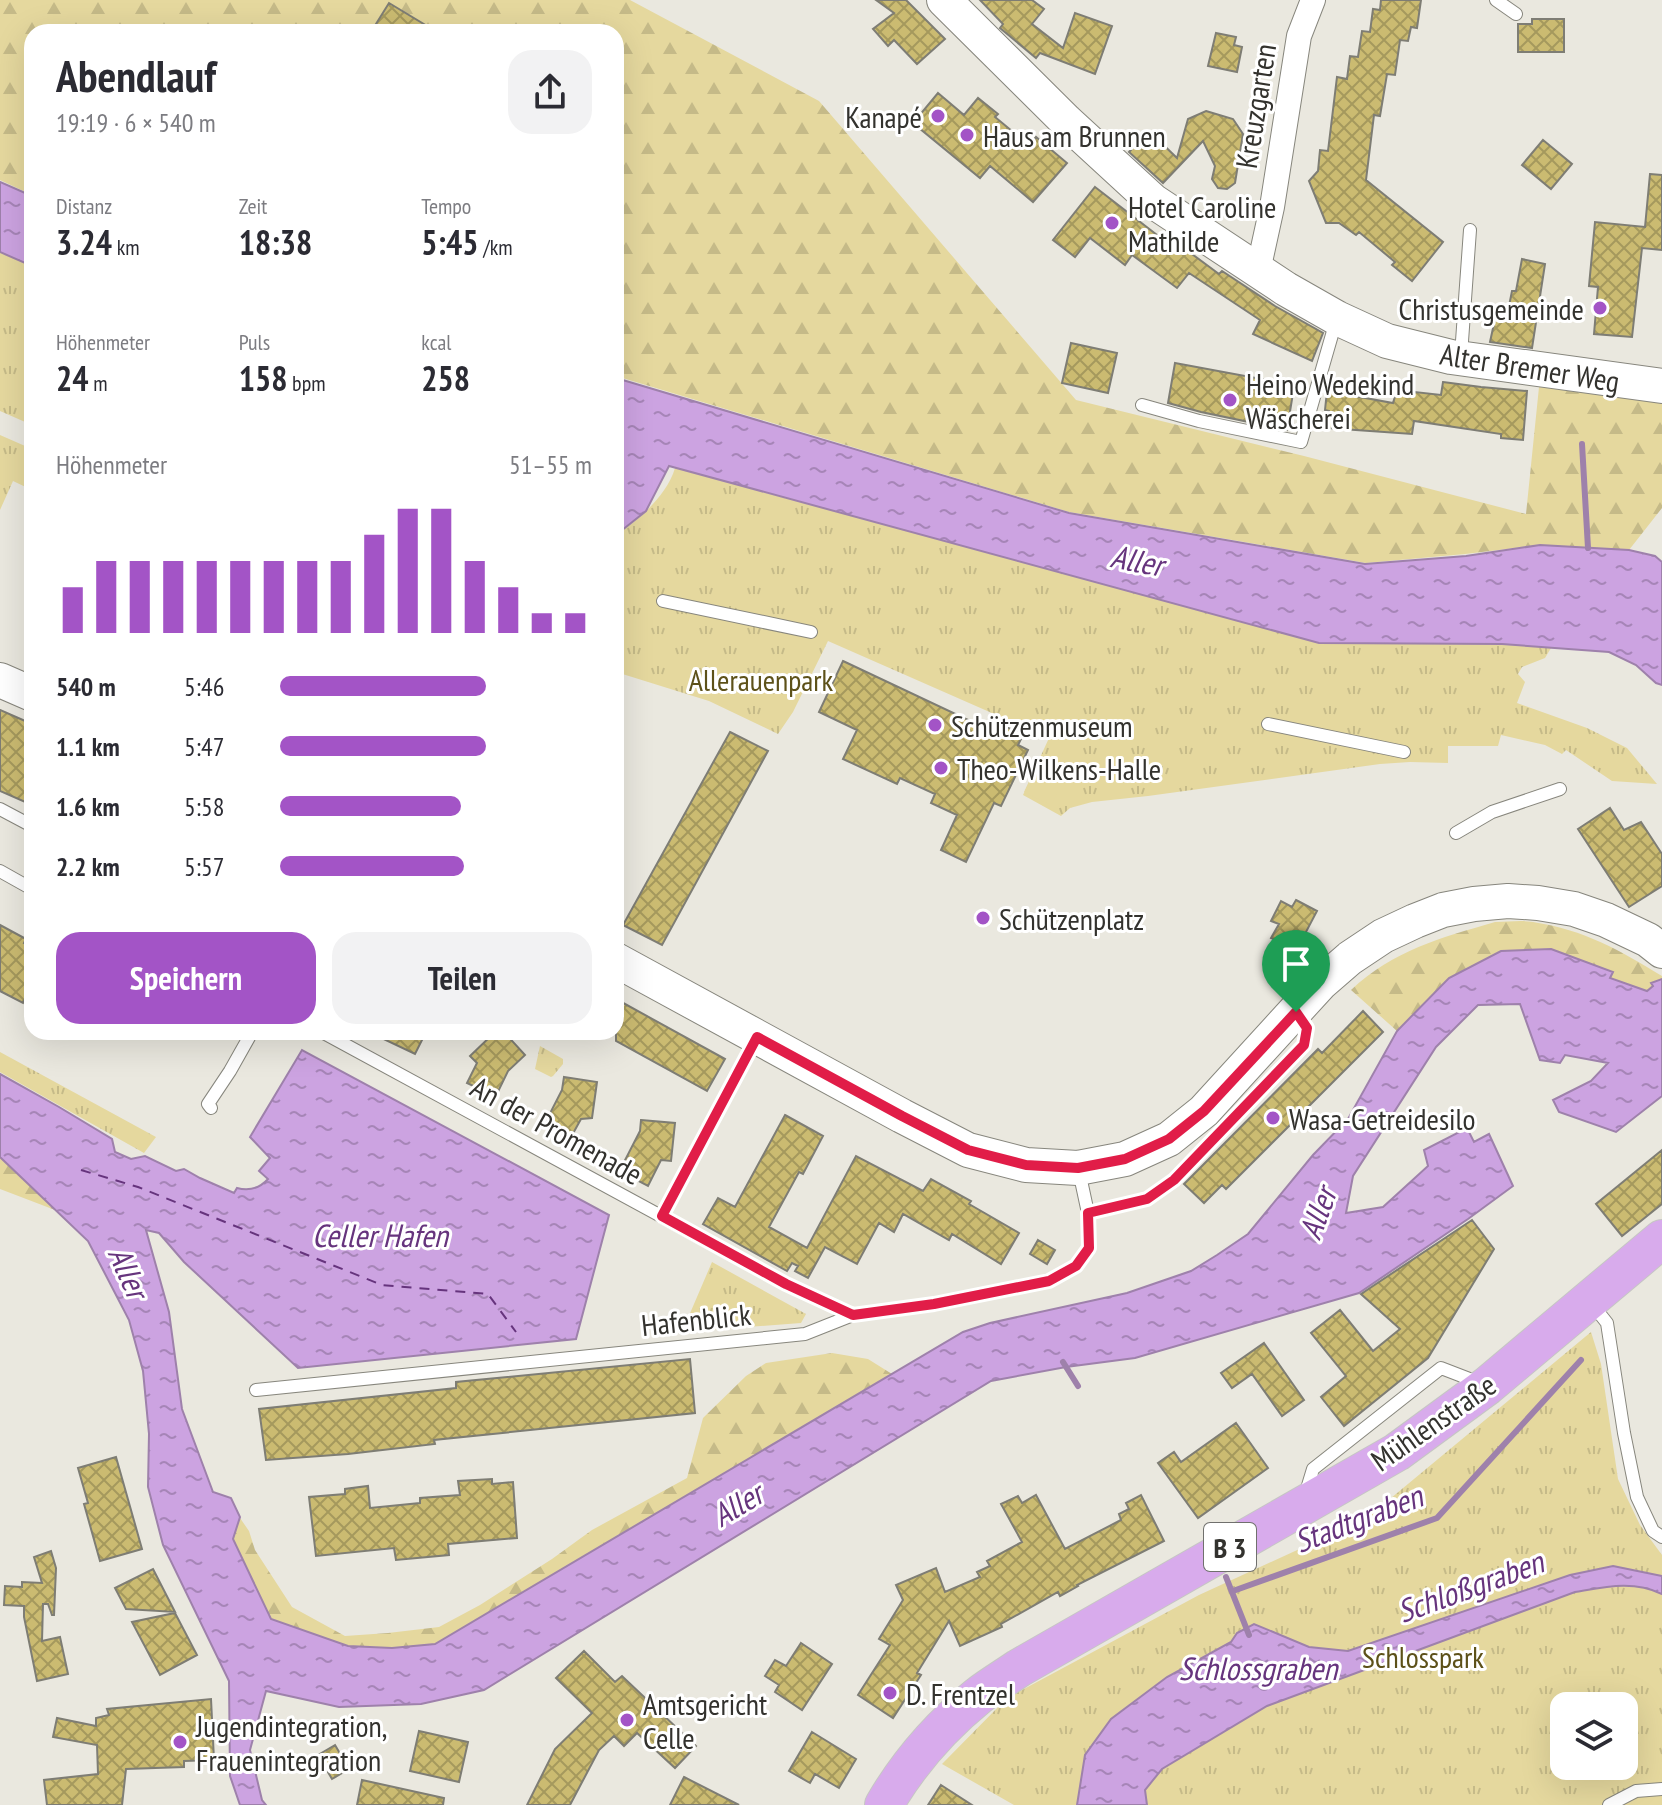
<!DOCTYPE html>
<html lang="de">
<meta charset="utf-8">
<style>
body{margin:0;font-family:"PT Sans Narrow",sans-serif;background:#f2f2f3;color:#2b2b33;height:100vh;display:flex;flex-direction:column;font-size:30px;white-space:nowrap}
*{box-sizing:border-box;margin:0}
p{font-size:26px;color:#7c7c81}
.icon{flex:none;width:44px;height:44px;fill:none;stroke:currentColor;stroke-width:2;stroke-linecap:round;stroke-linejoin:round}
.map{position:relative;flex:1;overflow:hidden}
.panel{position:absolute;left:24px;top:24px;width:600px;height:1016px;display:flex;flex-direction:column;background:#fff;border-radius:24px;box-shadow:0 8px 32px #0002}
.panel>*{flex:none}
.fabs{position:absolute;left:1550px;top:1692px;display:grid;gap:16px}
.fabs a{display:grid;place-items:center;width:88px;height:88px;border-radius:16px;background:#fff;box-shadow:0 8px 32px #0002;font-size:40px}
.pin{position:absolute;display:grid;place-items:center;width:68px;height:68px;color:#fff;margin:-82px -34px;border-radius:50% 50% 50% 0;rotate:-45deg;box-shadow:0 0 8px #0007}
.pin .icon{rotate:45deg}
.round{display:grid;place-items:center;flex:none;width:84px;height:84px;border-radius:24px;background:#f2f2f3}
.head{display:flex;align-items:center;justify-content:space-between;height:136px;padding:0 32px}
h1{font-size:44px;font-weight:600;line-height:60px}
.figures{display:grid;grid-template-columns:repeat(3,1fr);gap:12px;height:136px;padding:8px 32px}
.figures div{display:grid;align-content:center}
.figures b{font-size:34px;font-weight:600}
.figures small{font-size:22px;font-weight:400}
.figures p{font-size:22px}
.chart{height:224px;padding:16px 32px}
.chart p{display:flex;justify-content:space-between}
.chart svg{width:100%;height:144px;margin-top:8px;stroke:#a354c6;stroke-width:6}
.cta{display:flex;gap:16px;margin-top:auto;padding:16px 32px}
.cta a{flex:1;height:92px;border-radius:24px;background:#a354c6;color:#fff;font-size:32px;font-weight:600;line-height:92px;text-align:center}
.cta a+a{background:#f2f2f3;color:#2b2b33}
ul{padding:0 32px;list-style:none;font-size:26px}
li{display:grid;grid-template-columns:128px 96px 1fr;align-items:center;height:60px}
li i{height:20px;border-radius:10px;background:#a354c6}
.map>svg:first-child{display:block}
.grass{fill:url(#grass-tufts);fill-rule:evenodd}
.forest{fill:url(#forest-firs)}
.garden{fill:#e5d89e}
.water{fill:url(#water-ripples);stroke:#9e81ab;stroke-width:2}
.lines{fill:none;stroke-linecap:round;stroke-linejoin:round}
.stream{stroke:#9e81ab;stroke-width:6}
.ferry{stroke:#66347d;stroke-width:2;stroke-dasharray:10 8;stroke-linecap:butt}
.building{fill:url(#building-cross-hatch);stroke:#7e7d74;stroke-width:2}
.lane-casing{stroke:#87867d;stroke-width:14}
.street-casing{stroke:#87867d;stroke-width:26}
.secondary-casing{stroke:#87867d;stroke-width:36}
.primary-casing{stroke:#c6c6c4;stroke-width:40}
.lane{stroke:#fff;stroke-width:12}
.street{stroke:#fff;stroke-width:24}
.secondary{stroke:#fff;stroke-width:34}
.primary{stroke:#d8abec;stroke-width:38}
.route-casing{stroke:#fff;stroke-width:16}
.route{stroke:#e11d48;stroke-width:10}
.poi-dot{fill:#a354c6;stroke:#fff;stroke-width:3}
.labels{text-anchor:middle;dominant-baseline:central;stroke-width:6;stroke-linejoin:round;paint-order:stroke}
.shield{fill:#fff;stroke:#70706d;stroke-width:2}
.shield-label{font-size:28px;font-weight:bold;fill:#33322e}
.street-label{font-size:30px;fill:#33322e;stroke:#fff}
.poi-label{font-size:30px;fill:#33322e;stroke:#fff;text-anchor:start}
.park-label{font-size:30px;fill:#5d5119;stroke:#fff}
.water-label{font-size:32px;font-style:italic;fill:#66347d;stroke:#fff}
</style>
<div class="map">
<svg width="1662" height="1805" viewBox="0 0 1662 1805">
<defs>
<pattern id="grass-tufts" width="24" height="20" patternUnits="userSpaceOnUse" patternTransform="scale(2)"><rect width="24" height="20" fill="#e5d89e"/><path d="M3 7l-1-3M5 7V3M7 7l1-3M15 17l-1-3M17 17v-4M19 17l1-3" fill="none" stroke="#c5ba88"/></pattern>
<pattern id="forest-firs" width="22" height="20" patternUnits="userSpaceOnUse" patternTransform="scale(2)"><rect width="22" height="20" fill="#e5d89e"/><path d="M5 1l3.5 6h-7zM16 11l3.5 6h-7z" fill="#c5ba88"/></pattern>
<pattern id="water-ripples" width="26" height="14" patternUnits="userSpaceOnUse" patternTransform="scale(2)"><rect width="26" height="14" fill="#cca3e1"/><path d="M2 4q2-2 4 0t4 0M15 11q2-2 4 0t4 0" fill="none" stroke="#a685b7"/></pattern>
<pattern id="building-cross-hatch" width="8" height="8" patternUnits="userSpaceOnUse" patternTransform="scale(2)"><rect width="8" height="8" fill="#cbbb71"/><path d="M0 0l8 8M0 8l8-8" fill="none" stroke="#a5995d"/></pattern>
</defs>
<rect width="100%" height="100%" fill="#eae8df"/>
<path class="grass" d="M0,252L32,266V425L0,411Z
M0,435L32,449V490L13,481L0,510Z
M675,468L1319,643L1502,644L1551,648L1545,658L1522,667L1518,674L1525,682L1517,703L1587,728L1627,748L1657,784L1612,781L1566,750L1562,754L1545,745L1501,735L1498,746H1448V763L1410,762L1380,764L1148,796L1092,802L1070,808L1061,816L1023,795L1049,738L828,641L793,712L778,734L709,701L616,672V535C639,520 667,495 675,468Z
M540,1046L563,1059V1064L553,1076L551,1077L535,1069Z
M0,1052L156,1137L144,1153L0,1072Z
M712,1262L806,1314L801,1323L682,1332Z
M1591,1332L1601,1364L1618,1479L1640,1525L1662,1555V1805H1014L942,1764L1007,1698L1199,1595L1367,1518ZM1564,1706H1624V1766H1564Z"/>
<path class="forest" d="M0,0H630L819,101L1076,400L1304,456L1526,514L1539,387L1662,403V508L1629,550L1540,545L1465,554L1366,563L1069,512L616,376V32H32V195L0,180Z
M1495,922C1508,922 1521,920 1533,922C1585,930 1619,950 1662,976V979L1652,983L1654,986L1647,992L1609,978L1613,973L1449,978L1397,1031L1351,990C1394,950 1440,938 1495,922Z
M0,1157L55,1210L0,1189Z
M832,1353L868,1359L892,1374L436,1644L392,1648L348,1646L271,1619L233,1539L240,1518L249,1531L255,1550L292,1607L345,1636L388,1633L439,1627L480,1605L552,1559L592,1530L687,1478L703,1418L746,1376L766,1363Z"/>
<path class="garden" d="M1036,767L1064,780L1051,805L1024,792Z"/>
<path class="water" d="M0,182L32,196V266L0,252Z
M616,378L1069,513L1365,564L1466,556L1540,545L1629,550L1655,556L1662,562V685L1656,683L1636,665L1609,652L1502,644L1319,643L669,466L646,511L616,535V466L621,454L616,452Z
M1551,949L1613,972L1610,978L1647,991L1653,986L1651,983L1662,979V1096L1616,1132L1559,1112L1553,1100L1591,1081L1608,1063L1565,1055L1560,1063L1540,1060L1520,1004L1478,1005L1436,1047L1353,1176L1346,1213L1383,1207L1428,1166L1424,1150L1467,1128L1474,1142L1489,1134L1513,1186L1468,1219L1359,1293L1135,1358L1066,1367L991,1381L484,1690L421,1704L339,1707L266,1691L250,1750L262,1800L266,1805H240L230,1776L229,1681L163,1545L148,1487L149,1434L143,1371L129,1320L88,1241L0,1157V1074L59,1107L112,1139L115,1152L131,1159L145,1156L176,1171L184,1169L200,1178L234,1193L237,1188C249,1191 260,1188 268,1179L259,1171L270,1158L250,1137L302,1050L609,1215L576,1339L298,1368L184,1262L159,1233L146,1230L169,1312L182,1409L213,1492L231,1498L240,1517L233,1539L271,1619L348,1646L392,1648L435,1644L963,1332L990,1323L1127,1293L1191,1271L1217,1255L1248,1234L1313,1155L1348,1119L1397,1031L1449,978L1501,951Z
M1613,1566L1662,1576V1594C1633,1580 1605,1587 1575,1592L1267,1706L1162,1769L1145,1790L1147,1805H1077L1085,1755L1111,1719L1167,1677L1231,1642L1237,1633L1254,1624L1309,1647L1348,1651L1570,1575Z"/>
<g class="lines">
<path class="stream" d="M1582,444L1588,548
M1063,1362L1078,1386
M1226,1577L1249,1635
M1233,1591L1437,1518L1581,1360"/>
<path class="ferry" d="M81,1170L138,1187L382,1285L488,1294L516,1332"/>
</g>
<path class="building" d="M876,0H906L945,39L917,64L894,40L888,46L873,29L894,13Z
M980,0H1032L1044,9L1032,24L1063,48L1075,13L1112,26L1095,74L1040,53L1036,58L1000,28L1003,24Z
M1381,0H1421L1417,28L1411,27L1408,41L1400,40L1395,75L1387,74L1380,116L1374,115L1366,180L1443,242L1412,281L1392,265L1395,262L1359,232L1356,235L1339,223H1326L1309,181L1318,171L1320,150L1328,151L1337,77L1347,79L1350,56L1358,57L1362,31L1370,32L1373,9L1380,10Z
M389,3L437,32H371Z
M1532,19H1564V52H1518V24H1532Z
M1216,33L1236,37L1234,45L1242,47L1237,72L1208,66Z
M938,93L964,115L978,98L998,114L995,117L1029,145L1036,137L1067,163L1033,202L990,166L980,178L913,123Z
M1206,111L1233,119L1243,134L1235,183L1227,189L1218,188L1212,179L1215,166L1203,141L1163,183L1129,152L1149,131L1177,158L1188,119Z
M1543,140L1572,164L1551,189L1522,165Z
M1650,174L1662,175V250L1642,248L1632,337L1594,334L1598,287L1589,286L1595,222L1645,227Z
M1095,187L1170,245L1173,240L1219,274L1222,271L1275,306L1323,333L1312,361L1253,334L1260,320L1189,273L1177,288L1132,255L1125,265L1090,238L1075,257L1053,240Z
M1522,259L1545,264L1532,348L1490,342L1495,319L1506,321L1512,291H1516Z
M1071,343L1117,353L1108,393L1062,383Z
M1175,363L1278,382L1277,390L1293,393L1287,430L1201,412L1168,403Z
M1443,382L1481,387L1527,391L1523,440L1501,438V434L1414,421L1412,434L1328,428L1329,411L1325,410L1327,391L1393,403L1397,390L1441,395Z
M843,661L985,728L990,719L1023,735L1018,745L1028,750L1001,806L994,803L966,862L941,850L957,815L931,803L935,794L900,778L897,784L843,759L857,730L819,712Z
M0,710L32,724V805L0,791Z
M730,732L768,751L662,945L623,925Z
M1610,808L1624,830L1641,822L1662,854V886L1629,907L1578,829Z
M1296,900L1317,911L1296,951L1271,938L1279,924L1271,921L1281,901L1292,907Z
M0,925L26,939L24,943L32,947V998L27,995L23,1003L0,991Z
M616,999L725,1059L707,1091L616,1041Z
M1363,1011L1383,1032L1226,1189L1222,1185L1204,1203L1184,1184L1318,1049L1322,1053Z
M369,1032H426L415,1054Z
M495,1032H504L525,1055L508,1071L493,1102L477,1094L480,1089L467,1083L477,1063L470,1056Z
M564,1077L597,1082L592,1118L581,1119L570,1139L544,1125L562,1090Z
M785,1115L823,1136L803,1174L799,1172L769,1227L807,1248L856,1156L923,1191L931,1179L971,1201L969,1204L1019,1233L1001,1264L952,1234L949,1240L903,1214L894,1232L879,1223L857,1264L825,1247L808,1278L795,1271L798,1266L792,1263L787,1271L703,1224L718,1198L735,1207Z
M641,1120L675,1123L671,1161L661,1160L648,1186L633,1178L636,1173L622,1166L640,1131Z
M1662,1150V1204L1622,1236L1596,1204Z
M1472,1220L1494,1249L1428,1358L1344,1426L1321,1397L1346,1376L1311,1333L1340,1310L1373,1351L1400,1329L1361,1294Z
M1038,1240L1055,1250L1047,1264L1030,1254Z
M1264,1343L1304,1400L1282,1416L1252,1374L1232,1388L1221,1373Z
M690,1359L695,1413L434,1440L435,1444L348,1454L266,1460L259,1409L456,1388V1382Z
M1236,1423L1268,1468L1198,1518L1158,1463L1174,1452L1181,1462Z
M116,1457L142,1549L100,1561L84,1504L88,1503L78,1468Z
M492,1479V1484L513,1482L517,1538L448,1544L449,1555L396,1560L394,1548L316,1556L309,1497L345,1494V1489L368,1486L370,1508L420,1503V1498L460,1495L458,1481Z
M1036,1495L1065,1549L1121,1520L1119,1514L1129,1509L1126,1503L1141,1495L1164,1541L1077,1585L1078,1586L1060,1596L1058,1592L1001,1624L1002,1627L960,1646L949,1621L917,1673L921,1675L893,1718L858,1695L890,1645L879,1639L903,1600L896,1585L936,1568L945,1592L980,1577L977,1572L990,1566L987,1561L1022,1542L1001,1504L1018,1496L1022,1503Z
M51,1551L56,1568L54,1615H52L48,1604H43L42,1641L60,1637L68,1674L37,1681L24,1617V1606L4,1605L5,1586L22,1587V1582L42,1583L34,1557Z
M153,1569L175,1612L126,1609L115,1588Z
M175,1613L197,1655L160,1675L132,1622Z
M801,1643L832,1664L802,1710L775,1692L779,1685L765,1676L775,1660L786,1666Z
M584,1651L615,1682L622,1676L696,1746L675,1768L637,1733L624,1746L614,1736L599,1750L570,1805H527L555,1749L592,1713L556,1678Z
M211,1699L214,1760L184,1761V1767L126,1769L122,1805H47L44,1780L98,1774L97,1745L53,1737L57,1718L96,1726V1718L109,1715L107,1709Z
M419,1731L468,1742L459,1782L410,1771Z
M812,1732L856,1759L839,1788L815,1774L810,1783L789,1771Z
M335,1745L349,1769L332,1779L318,1755Z
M684,1777L739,1805H670Z
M362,1780L444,1798L443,1805H357Z
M941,1785L972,1805H928Z"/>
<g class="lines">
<g class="lane-casing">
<path id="lane" d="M1496,0L1516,14
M1461,355L1470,230
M1142,405L1199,421L1301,442L1336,321
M663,601L811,632
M1268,724L1404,752
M0,809L32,826
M1456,833L1492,812L1560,789
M0,871L32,889
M322,1032L786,1284L853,1315
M211,1108L208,1104L230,1071L252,1032
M1079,1171L1088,1213L1147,1199L1174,1180L1304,1045L1307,1028L1297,1015
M662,1216L756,1039
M1592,1304L1607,1323L1624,1433L1637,1497L1653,1531L1662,1537
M256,1390L805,1334L853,1315L934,1304L1049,1281L1076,1266L1089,1248L1088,1213
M1306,1492L1313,1469L1441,1368L1480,1383
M1609,1805L1636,1791L1662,1789"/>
</g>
<g class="street-casing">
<path id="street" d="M1258,271L1272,207L1299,36L1313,0"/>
</g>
<g class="secondary-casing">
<path id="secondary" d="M944,0L1066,121L1153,201L1286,289L1337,318L1387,341L1451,357L1662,386
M0,680L32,694
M616,960L902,1116L968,1150L1026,1165L1078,1168L1125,1159L1169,1139L1204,1111L1320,984L1350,958L1383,936L1415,921L1443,910L1474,904L1508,901L1538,903L1574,909L1606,920L1648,940L1662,951"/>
</g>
<g class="primary-casing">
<path id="primary" d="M884,1805C908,1764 941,1726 978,1696C991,1686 1006,1677 1019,1668L1397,1452L1487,1386L1662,1239"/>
</g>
<use href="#lane" class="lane"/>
<use href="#street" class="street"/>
<use href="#secondary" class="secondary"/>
<use href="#primary" class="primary"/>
</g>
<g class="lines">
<g class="route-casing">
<path id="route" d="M1296,1012L1307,1028L1304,1045L1174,1180L1147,1199L1088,1213L1089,1248L1076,1266L1049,1281L934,1304L853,1315L786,1284L662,1216L757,1037L902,1116L968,1150L1026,1165L1078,1168L1125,1159L1169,1139L1204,1111Z"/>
</g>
<use href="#route" class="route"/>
</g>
<g class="poi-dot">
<circle cx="938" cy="116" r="8"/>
<circle cx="967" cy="135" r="8"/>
<circle cx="1112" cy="223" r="8"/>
<circle cx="1600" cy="308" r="8"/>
<circle cx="1230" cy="400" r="8"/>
<circle cx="935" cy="725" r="8"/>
<circle cx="941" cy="768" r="8"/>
<circle cx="983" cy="918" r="8"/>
<circle cx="1273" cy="1118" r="8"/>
<circle cx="890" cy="1693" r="8"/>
<circle cx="627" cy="1720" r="8"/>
<circle cx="180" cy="1742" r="8"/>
</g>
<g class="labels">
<rect class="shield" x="1204" y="1523" width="52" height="48" rx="6"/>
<g class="shield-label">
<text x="1230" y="1547">B 3</text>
</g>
<g class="street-label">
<text transform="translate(1255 106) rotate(-81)">Kreuzgarten</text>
<text transform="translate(1530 367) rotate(9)">Alter Bremer Weg</text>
<text transform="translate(557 1130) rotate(29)">An der Promenade</text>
<text transform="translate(696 1319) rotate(-6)">Hafenblick</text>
<text transform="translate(1433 1422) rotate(-35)">Mühlenstraße</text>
</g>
<g class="poi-label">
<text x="922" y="116" text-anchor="end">Kanapé</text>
<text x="983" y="135">Haus am Brunnen</text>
<text x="1128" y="206">Hotel Caroline<tspan x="1128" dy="34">Mathilde</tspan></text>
<text x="1584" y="308" text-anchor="end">Christusgemeinde</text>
<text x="1246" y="383">Heino Wedekind<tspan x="1246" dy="34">Wäscherei</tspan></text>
<text x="951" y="725">Schützenmuseum</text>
<text x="957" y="768">Theo-Wilkens-Halle</text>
<text x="999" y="918">Schützenplatz</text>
<text x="1289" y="1118">Wasa-Getreidesilo</text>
<text x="906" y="1693">D. Frentzel</text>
<text x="643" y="1703">Amtsgericht<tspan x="643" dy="34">Celle</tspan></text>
<text x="196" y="1725">Jugendintegration,<tspan x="196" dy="34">Frauenintegration</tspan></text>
</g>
<g class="park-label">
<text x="761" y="679">Allerauenpark</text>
<text x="1423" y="1656">Schlosspark</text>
</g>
<g class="water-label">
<text transform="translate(1137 560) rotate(11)">Aller</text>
<text transform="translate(1317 1213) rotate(-70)">Aller</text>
<text x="380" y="1235">Celler Hafen</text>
<text transform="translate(129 1272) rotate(66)">Aller</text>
<text transform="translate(737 1504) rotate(-31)">Aller</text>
<text transform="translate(1358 1518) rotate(-21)">Stadtgraben</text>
<text transform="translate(1470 1586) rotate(-20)">Schloßgraben</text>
<text x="1258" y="1668">Schlossgraben</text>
</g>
</g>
</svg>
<div class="fabs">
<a><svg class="icon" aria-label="layers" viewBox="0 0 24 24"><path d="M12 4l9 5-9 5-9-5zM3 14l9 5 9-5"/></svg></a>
</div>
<div class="pin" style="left:1296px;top:1012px;background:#1e9e55"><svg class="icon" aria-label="arrive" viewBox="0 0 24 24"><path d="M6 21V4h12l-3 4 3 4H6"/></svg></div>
<section class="panel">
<div class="head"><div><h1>Abendlauf</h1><p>19:19 · 6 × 540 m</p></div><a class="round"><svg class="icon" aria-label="share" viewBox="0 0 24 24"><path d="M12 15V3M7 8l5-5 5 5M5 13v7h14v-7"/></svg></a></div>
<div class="figures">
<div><p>Distanz</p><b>3.24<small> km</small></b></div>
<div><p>Zeit</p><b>18:38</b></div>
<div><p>Tempo</p><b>5:45<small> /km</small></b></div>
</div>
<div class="figures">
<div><p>Höhenmeter</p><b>24<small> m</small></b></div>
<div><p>Puls</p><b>158<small> bpm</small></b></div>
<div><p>kcal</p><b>258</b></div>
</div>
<div class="chart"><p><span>Höhenmeter</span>51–55 m</p>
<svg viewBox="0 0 160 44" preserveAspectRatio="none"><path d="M5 44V30M15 44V22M25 44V22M35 44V22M45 44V22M55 44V22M65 44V22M75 44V22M85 44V22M95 44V14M105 44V6M115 44V6M125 44V22M135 44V30M145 44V38M155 44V38"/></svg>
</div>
<ul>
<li><b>540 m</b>5:46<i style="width:66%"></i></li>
<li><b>1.1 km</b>5:47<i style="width:66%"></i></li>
<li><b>1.6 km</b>5:58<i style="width:58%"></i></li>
<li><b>2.2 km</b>5:57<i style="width:59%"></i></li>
</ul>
<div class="cta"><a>Speichern</a><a>Teilen</a></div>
</section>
</div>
